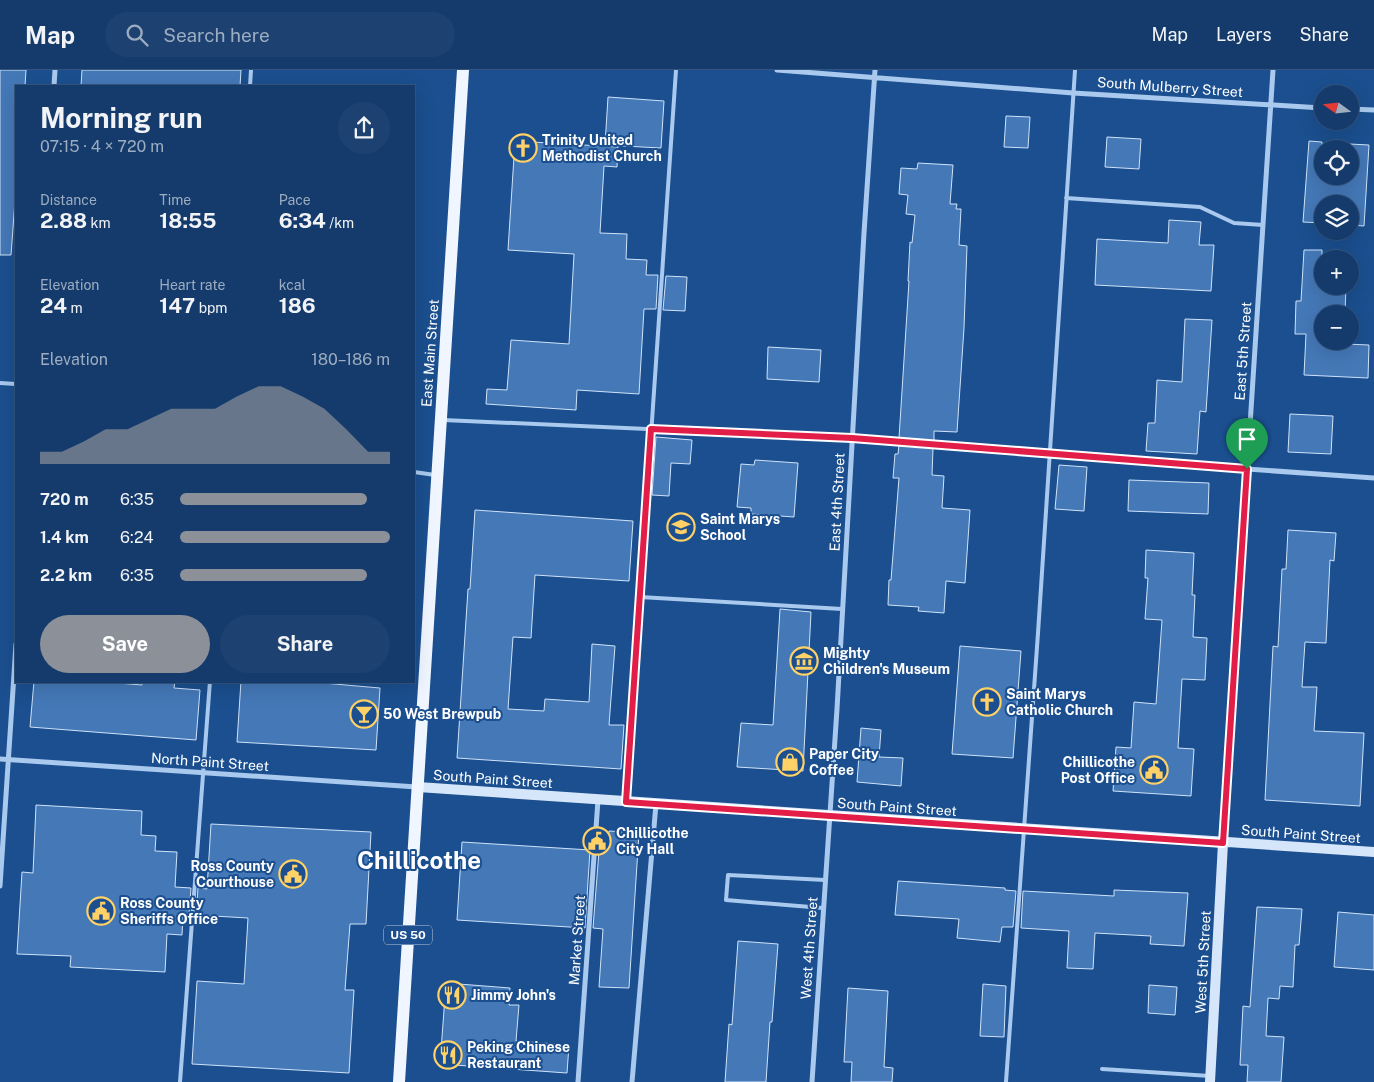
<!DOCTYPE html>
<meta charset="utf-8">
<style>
body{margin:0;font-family:"Public Sans",sans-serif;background:#1d4271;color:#f1f3f6;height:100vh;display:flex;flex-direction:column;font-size:19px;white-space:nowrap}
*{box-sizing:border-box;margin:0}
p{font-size:16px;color:#9dadc1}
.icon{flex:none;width:28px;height:28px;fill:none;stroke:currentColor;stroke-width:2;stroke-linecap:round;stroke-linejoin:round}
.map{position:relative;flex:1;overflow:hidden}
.panel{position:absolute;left:15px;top:15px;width:400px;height:598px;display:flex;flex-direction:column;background:#143b6b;border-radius:0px;box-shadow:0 5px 20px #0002,0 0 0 1px #33557e}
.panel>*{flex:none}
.needle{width:32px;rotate:285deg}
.tools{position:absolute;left:1314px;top:15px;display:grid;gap:10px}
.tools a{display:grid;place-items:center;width:45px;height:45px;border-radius:50%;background:#143b6b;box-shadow:0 5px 20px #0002,0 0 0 1px #33557e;font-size:25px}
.pin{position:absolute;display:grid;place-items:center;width:42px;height:42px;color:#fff;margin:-51px -21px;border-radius:50% 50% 50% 0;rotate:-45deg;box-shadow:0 0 5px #0007}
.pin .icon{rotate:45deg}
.round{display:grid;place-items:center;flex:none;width:52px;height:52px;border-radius:26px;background:#1d4271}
.headline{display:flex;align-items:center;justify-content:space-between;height:85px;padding:0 25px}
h1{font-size:28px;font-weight:700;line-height:38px}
.metrics{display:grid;grid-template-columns:repeat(3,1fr);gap:8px;height:85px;padding:5px 25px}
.metrics div{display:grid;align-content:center}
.metrics b{font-size:21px;font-weight:700}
.metrics small{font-size:14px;font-weight:400}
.metrics p{font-size:14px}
.chart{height:140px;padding:10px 25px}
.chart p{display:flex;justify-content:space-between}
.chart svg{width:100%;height:90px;margin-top:5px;fill:#8c9099;opacity:.7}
.cta{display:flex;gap:10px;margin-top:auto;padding:10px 25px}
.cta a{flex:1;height:58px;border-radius:30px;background:#8c9099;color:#fff;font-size:20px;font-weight:700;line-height:58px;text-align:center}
.cta a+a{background:#1d4271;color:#f1f3f6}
ul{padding:0 25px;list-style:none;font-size:16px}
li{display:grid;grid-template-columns:80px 60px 1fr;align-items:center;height:38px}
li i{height:12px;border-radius:6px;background:#8c9099}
header{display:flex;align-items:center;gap:30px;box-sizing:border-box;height:70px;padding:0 25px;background:#143b6b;border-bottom:1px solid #33557e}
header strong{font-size:24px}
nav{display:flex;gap:28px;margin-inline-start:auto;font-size:18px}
.search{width:350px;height:45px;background:#1d4271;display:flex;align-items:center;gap:12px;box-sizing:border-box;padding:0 18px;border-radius:28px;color:#9dadc1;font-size:19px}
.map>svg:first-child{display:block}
.building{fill:#4478b7;stroke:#cfe3fa}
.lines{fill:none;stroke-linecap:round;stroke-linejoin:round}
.lane{stroke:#a9c9ee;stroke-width:4}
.street{stroke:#a9c9ee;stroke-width:5}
.secondary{stroke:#d6e6fa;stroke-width:10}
.primary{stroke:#f0f6ff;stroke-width:12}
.route-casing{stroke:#fff;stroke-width:10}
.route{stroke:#e11d48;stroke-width:6}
.labels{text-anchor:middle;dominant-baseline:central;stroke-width:4;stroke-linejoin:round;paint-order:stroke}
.shield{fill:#1b4f8f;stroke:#bbcadd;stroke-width:1}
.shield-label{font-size:12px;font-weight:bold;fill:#fff}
.street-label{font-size:14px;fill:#fff;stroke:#1b4f8f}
.poi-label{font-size:14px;font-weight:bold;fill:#fff;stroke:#1b4f8f;text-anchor:start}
.town-label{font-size:24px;font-weight:bold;fill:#fff;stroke:#1b4f8f}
</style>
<header>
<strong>Map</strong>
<div class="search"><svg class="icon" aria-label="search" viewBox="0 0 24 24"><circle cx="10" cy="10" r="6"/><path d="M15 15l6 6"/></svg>Search here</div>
<nav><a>Map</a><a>Layers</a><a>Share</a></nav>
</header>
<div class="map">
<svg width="1374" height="1012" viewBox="0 0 1374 1012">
<rect width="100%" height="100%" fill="#1b4f8f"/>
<path class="building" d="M0,0H26L25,16H16V117L11,185H0Z
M82,0H241L240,16H81Z
M608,27L664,31L661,78L605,75Z
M1006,46L1030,47L1028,78L1004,77Z
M1107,67L1141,69L1139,99L1105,97Z
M515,71L618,77L617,97L604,96L600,163L627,164L626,189L647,190L646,205H658L656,239H644L639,324L577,320L576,340L486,334L487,319L507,320L511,270L569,274L574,184L508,180Z
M1309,71L1322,72V106H1350V74L1369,75L1364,156L1350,155V134H1322V153L1303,152Z
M918,93L953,95L950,134H957L956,139H961L959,175L967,176L964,258L957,362L934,361V371L899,368L909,211H908L910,172L912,173L915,145L906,144L908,125L899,124L901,98L917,99Z
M1169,150L1201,152L1199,175H1214L1211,221L1095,215L1097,169L1168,173Z
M1304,180H1322V216H1346L1345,244H1322V273L1369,275L1368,308L1304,305L1306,264H1295L1296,231H1301Z
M666,206L687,207L685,241L663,240Z
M1185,249L1212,250L1206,342L1200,341L1197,384L1146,381L1148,353H1155L1157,310L1182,312Z
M768,277L821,280L819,312L767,309Z
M1290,344L1333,346L1331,384L1288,382Z
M656,367L692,370L690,394L671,393L669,426L652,425Z
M899,375L933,378L932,405L944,406L942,438L970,440L965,513L946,511L944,543L918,541L919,537L888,535L889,510H891L899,408H893L895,384H898Z
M755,390L798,393L794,447L751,444V438L737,437L741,394L754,395Z
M1059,395L1087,397L1084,441L1055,439Z
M1129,410L1209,413L1208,444L1128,441Z
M475,440L633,451L629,511L535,505L531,568L513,567L508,639L544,641L545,629L589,632L592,574L615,576L609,655H624L621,699L457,688L468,519H470Z
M1288,460L1336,463L1334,491L1330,490L1326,573L1305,572L1302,617H1317L1314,661L1364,663L1360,736L1265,730L1273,576L1278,577L1282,499H1286Z
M1146,480L1194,483L1192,525H1195L1193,567L1207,568L1205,610L1182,609L1178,678L1194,679L1191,726L1113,721L1116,677L1131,678L1134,632L1156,634L1162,550L1145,549L1148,508H1145Z
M780,539L811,542L803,701L737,697L741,653L773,655Z
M960,576L1021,581L1013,688L952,684Z
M34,611H93L142,615V611H175L174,618L200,620L196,670L30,657Z
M241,611H300L380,618L376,680L237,672Z
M861,658L881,660L879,687L903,688L901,716L857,712Z
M36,735L142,741L141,765L156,766L155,781L177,782L175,817L191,818L189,845H183L182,865L167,864L165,902L70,897L71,886L17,884L22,802L33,803Z
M211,754L371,762L366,854H350L345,920H354L349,1003L192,994L197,911L244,914L248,848L196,845L198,818L207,819Z
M609,761L639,763L629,918L599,917L603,859L593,858L599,781H607Z
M462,772L590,780L585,858L457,850Z
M898,811L1005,818V820L1016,821L1013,857H1002L1000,872L957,868L959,849L895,845Z
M1114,820L1188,823L1184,876L1150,874L1151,866L1095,863L1093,899L1067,898L1069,861L1021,858L1023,821L1114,826Z
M1257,837L1302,839L1299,875H1295L1293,917L1280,916L1279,929L1268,928L1266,966L1284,967L1281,1012H1247L1248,995H1240L1243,936L1250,937Z
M1338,842L1374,845V900L1334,897Z
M738,871L778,874L772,952H770L766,1012H725L729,954L732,955Z
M446,913L510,918L509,935H519L516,971L569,975L567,1003L440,994Z
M983,914L1006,916L1004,967L980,966Z
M1149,915L1177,917L1175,945L1148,943Z
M848,918L888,921L884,997L893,998L892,1012H851L852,992H844Z"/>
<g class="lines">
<path class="lane" d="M250,16L251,0
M1066,128L1200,137L1234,153L1263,155
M0,313L16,314
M443,350L852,368L1247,399
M414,402L435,405
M640,527L842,539
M626,731L676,0
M823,838L726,830L728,805L825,810
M1102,999L1210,1006
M180,1012L210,611
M1006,1012L1038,563L1075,0"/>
<path class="street" d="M777,0L1073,23L1322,38
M54,16L55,0
M1350,39L1374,40
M1247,399L1374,408
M0,689L417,717
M1223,772L1273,0
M0,816L16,574
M578,1012L598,730
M632,1012L656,734
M812,1012L837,639L864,163L875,0"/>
<path class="secondary" d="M418,717L1374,782
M1210,1012L1223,773"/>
<path class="primary" d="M399,1012L463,0"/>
</g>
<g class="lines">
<g class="route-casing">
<path id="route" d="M651,359L852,368L1247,399L1223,773L626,732Z"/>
</g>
<use href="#route" class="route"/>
</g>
<defs>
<g id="church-ring" transform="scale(1.4375)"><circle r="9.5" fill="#1b4f8f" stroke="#ffd166" stroke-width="1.5"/><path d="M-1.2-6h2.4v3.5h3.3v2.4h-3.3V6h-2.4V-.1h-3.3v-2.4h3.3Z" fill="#ffd166"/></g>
<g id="school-ring" transform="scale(1.4375)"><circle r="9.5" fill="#1b4f8f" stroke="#ffd166" stroke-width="1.5"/><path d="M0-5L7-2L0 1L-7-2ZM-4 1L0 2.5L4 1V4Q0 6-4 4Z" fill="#ffd166"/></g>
<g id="museum-ring" transform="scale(1.4375)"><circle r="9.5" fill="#1b4f8f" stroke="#ffd166" stroke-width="1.5"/><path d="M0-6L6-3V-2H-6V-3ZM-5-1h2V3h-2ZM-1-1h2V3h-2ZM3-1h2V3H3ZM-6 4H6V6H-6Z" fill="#ffd166"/></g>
<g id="bar-ring" transform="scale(1.4375)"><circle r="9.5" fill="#1b4f8f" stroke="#ffd166" stroke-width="1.5"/><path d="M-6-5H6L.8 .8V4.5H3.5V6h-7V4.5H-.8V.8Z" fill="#ffd166"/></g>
<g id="shop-ring" transform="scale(1.4375)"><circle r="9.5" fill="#1b4f8f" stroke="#ffd166" stroke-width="1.5"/><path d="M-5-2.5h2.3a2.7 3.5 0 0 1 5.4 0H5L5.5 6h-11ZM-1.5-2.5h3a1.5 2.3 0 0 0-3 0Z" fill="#ffd166"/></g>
<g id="civic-ring" transform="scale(1.4375)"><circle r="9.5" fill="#1b4f8f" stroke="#ffd166" stroke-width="1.5"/><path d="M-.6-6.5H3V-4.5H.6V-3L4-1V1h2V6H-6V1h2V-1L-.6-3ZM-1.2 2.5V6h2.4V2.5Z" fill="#ffd166"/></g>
<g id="restaurant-ring" transform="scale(1.4375)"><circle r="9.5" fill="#1b4f8f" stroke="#ffd166" stroke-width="1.5"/><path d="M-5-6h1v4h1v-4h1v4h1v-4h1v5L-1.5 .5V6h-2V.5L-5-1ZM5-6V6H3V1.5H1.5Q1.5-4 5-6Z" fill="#ffd166"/></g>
</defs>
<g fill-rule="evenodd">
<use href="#church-ring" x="523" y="78"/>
<use href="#school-ring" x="681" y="457"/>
<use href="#museum-ring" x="804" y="591"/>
<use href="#church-ring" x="987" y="632"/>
<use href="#bar-ring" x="364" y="644"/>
<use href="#shop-ring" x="790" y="692"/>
<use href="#civic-ring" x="1154" y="700"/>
<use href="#civic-ring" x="597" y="771"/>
<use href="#civic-ring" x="293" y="804"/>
<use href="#civic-ring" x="101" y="841"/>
<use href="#restaurant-ring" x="452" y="925"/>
<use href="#restaurant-ring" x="448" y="985"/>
</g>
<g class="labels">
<rect class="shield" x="384" y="855.5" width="48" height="19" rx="4"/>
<g class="shield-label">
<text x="408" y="865">US 50</text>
</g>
<g class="street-label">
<text transform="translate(1170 17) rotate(4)">South Mulberry Street</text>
<text transform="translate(1243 281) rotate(-86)">East 5th Street</text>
<text transform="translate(430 283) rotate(-86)">East Main Street</text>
<text transform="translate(837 432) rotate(-87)">East 4th Street</text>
<text transform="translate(210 692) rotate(4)">North Paint Street</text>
<text transform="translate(493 709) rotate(4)">South Paint Street</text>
<text transform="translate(897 737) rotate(4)">South Paint Street</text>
<text transform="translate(1301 764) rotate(4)">South Paint Street</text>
<text transform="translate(577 870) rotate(-86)">Market Street</text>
<text transform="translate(809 878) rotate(-86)">West 4th Street</text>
<text transform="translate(1203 892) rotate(-87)">West 5th Street</text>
</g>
<g class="poi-label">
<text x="542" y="70">Trinity United<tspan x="542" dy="16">Methodist Church</tspan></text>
<text x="700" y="449">Saint Marys<tspan x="700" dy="16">School</tspan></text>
<text x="823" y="583">Mighty<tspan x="823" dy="16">Children's Museum</tspan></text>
<text x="1006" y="624">Saint Marys<tspan x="1006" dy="16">Catholic Church</tspan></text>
<text x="383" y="644">50 West Brewpub</text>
<text x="809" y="684">Paper City<tspan x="809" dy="16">Coffee</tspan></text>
<text x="1135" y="692" text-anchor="end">Chillicothe<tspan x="1135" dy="16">Post Office</tspan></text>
<text x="616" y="763">Chillicothe<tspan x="616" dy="16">City Hall</tspan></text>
<text x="274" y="796" text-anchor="end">Ross County<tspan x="274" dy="16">Courthouse</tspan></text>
<text x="120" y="833">Ross County<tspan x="120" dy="16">Sheriffs Office</tspan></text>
<text x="471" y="925">Jimmy John's</text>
<text x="467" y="977">Peking Chinese<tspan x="467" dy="16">Restaurant</tspan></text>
</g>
<g class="town-label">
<text x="419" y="790">Chillicothe</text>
</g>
</g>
</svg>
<div class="tools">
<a><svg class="needle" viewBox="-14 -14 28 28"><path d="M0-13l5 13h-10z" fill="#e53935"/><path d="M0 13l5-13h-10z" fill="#9dadc1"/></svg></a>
<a><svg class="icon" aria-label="locate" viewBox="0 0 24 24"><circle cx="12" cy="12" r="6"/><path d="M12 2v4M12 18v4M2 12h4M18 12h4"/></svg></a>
<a><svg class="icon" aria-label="layers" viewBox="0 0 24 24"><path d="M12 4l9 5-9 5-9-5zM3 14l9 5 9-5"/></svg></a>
<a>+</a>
<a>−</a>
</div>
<div class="pin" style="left:1247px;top:399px;background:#1e9e55"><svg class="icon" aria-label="arrive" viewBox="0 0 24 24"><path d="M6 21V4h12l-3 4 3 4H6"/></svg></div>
<section class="panel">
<div class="headline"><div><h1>Morning run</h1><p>07:15 · 4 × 720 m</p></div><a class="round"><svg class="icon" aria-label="share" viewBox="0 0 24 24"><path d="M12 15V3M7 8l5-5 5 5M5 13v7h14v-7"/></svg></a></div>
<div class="metrics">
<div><p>Distance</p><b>2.88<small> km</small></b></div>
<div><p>Time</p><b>18:55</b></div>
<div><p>Pace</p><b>6:34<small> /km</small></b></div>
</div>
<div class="metrics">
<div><p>Elevation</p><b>24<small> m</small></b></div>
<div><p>Heart rate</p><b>147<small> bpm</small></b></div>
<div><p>kcal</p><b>186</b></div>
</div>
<div class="chart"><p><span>Elevation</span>180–186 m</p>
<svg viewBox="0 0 160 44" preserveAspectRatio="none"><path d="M0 44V38L10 38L20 33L30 27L40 27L50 22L60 17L70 17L80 17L90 11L100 6L110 6L120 11L130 17L140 27L150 38L160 38V44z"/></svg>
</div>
<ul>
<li><b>720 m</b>6:35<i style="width:89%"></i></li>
<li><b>1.4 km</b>6:24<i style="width:100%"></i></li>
<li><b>2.2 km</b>6:35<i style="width:89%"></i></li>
</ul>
<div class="cta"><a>Save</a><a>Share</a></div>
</section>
</div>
